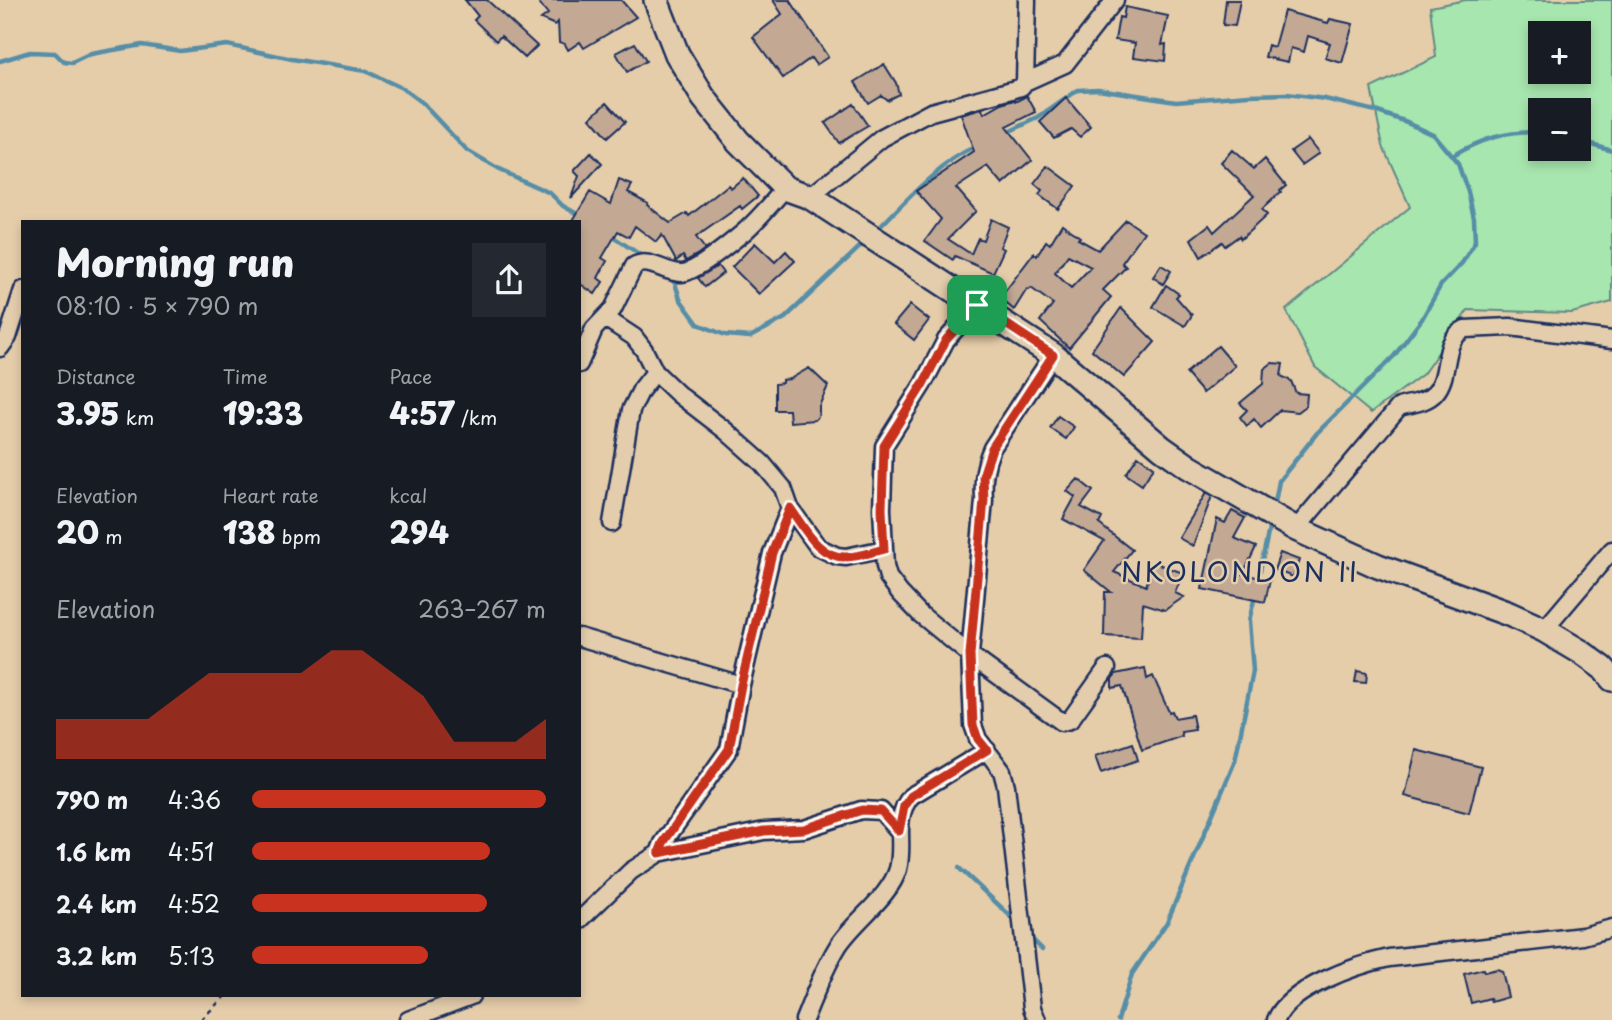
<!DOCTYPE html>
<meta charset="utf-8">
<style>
body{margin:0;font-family:"Playpen Sans",sans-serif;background:#242831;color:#f1f3f6;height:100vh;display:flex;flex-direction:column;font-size:26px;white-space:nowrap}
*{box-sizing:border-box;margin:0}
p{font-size:23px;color:#9ea1a6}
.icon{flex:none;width:38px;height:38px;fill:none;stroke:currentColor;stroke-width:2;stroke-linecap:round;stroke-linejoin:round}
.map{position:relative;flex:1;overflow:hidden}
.details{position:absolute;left:21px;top:220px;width:560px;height:777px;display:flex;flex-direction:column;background:#171b24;border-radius:0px;box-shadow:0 4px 10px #0003}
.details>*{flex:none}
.tools{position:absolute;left:1528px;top:21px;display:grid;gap:14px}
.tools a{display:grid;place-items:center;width:63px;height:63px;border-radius:0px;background:#171b24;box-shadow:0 4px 10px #0003;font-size:35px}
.pin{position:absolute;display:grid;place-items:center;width:60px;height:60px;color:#fff;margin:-30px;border-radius:14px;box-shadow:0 4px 10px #0006}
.round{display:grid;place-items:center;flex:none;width:74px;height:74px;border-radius:0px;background:#242831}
.overview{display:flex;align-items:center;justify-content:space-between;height:119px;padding:0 35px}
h1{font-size:38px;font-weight:800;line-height:52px}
.stats{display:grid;grid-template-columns:repeat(3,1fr);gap:10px;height:119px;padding:7px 35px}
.stats div{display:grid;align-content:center}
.stats b{font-size:30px;font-weight:800}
.stats small{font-size:19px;font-weight:400}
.stats p{font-size:19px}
.chart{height:196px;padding:14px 35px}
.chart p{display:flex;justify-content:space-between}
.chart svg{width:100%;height:126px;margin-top:7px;fill:#c8321e;opacity:.7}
ul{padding:0 35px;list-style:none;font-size:23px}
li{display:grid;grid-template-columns:112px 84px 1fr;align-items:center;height:52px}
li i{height:18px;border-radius:9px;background:#c8321e}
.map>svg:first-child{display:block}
.green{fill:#a7e6ae;stroke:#618a86;stroke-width:2;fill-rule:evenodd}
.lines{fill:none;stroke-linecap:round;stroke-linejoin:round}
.stream{stroke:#568ea7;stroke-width:4.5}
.building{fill:#c3a994;stroke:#1b2f5e;stroke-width:2;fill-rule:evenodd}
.street-casing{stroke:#1b2f5e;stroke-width:21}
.secondary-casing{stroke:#1b2f5e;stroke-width:28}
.path{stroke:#1b2f5e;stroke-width:2.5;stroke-dasharray:5 5;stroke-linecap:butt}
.street{stroke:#e3cdac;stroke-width:16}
.secondary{stroke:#e3cdac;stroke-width:23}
.route-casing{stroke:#fff;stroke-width:14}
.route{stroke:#c8321e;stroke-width:9}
.labels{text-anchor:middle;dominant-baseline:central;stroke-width:5;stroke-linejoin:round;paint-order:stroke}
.quarter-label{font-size:28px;letter-spacing:2px;fill:#1b2f5e;stroke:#e3cdac}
</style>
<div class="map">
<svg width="1612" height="1020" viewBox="0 0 1612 1020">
<rect width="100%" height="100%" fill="#e6cdaa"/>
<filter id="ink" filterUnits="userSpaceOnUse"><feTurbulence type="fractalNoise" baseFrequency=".0143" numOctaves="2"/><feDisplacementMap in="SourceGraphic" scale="14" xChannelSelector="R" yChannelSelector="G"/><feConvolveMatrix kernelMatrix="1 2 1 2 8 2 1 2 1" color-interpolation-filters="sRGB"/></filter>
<g filter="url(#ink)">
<path class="green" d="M1466,0H1612V302L1572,313L1468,310L1423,374L1371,413L1315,367L1286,310L1410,207L1383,146L1371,88L1436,57L1430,7ZM1540,33H1578V72H1540ZM1540,110H1578V149H1540Z"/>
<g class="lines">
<path class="stream" d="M0,61L30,52L55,53L64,62L72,63L91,54L142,45L180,51L227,45L292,59L365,71L402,88L422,103L467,151L499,170L550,193L563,206L581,216
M1006,133L1038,118L1078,90L1098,89L1176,101L1249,95L1287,94L1325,99L1375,111L1407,122L1433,134L1458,164L1468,192L1474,218L1475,242L1462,263L1441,285L1422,319L1394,356L1317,433L1279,481L1274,508
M1578,140L1612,150
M1452,156C1482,138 1504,132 1540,132
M876,231C906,201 937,165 976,147
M612,236L645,258
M668,277L675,283L680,299L698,324L725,335L750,337L785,318L865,242
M1258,580L1270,524
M959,868L1018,923
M1028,935L1042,949
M1118,1020L1132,974L1167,922L1235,761L1253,671L1249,621L1255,596"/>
</g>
<path class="building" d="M465,0H487L537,46L525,58L501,36L496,41L474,20L478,16Z
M537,0H621L636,17L584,48L580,42L568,50L565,44L559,42L558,22L555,25L541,19L548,14Z
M773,0H790L828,57L816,65L811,58L783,78L753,37L782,14Z
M1226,0H1240L1235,26L1223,25Z
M1125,7L1168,16L1162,45L1166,44L1165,61L1133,57L1135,43L1115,40L1119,17L1123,18Z
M1284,11L1328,23L1330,19L1353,24L1342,63L1325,58L1330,43L1308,36L1304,52L1291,48L1288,62L1265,57L1268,45L1274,47Z
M635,43L646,61L627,72L616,53Z
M884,64L896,83L899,94L887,100L881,95L868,103L855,82Z
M1027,96L1036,112L1006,127L1032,160L1003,185L988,167L956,188L976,211L948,239L971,254L978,238L983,240L991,219L1008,227L1000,247L1004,249L993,273L955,256L953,260L925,241L941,219L916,191L974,152L961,115L982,109L984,114L1002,104L1015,100L1016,102Z
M1066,98L1091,127L1080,137L1071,129L1054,138L1040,122Z
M607,102L625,122L607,138L590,118Z
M853,104L868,126L839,143L825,123Z
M1308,139L1319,153L1302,165L1291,151Z
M1232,150L1254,169L1265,159L1286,185L1280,190L1281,192L1262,209L1267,215L1241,239L1239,236L1225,246L1222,242L1201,257L1191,239L1209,225L1214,232L1254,195L1221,163Z
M591,153L602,164L571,198L579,176L574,171Z
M1048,166L1075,186L1058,209L1039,195L1042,191L1034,184Z
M743,178L758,196L742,209L740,206L696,237L705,249L698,254L686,261L683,256L676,261L662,235L656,242L635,226L629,237L618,231L602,258L607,261L598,278L603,282L595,294L579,283V222H572L590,192L611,204L619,180L632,185L628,192L648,203L647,205L670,223L687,213L689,216L728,185L731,188Z
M1126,220L1144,232L1122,263L1126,267L1103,290L1111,297L1069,348L1040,321L1053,304L1031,288L1029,290L1027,289L1014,310L1000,298L1034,253L1037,256L1046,241L1050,244L1062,224L1080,237L1078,239L1098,250ZM1068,255L1091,267L1071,288L1055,273Z
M755,243L775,262L786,251L795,261L759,294L732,267Z
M1161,265L1171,271L1163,284L1153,277Z
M718,266L723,273L705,287L698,278Z
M1166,285L1179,294L1176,297L1192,315L1185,326L1153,307Z
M910,305L929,320L914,340L894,324Z
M1121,308L1155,342L1124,377L1092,350Z
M1218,346L1235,366L1203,393L1186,373Z
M1272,363L1283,364L1281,376L1291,381L1296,393L1307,394L1306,406L1298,412L1280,410L1261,428L1254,419L1247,426L1240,417L1247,410L1240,403L1263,384L1264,369Z
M809,368L828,386L819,406V415L815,420L790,422L789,410H775V384L782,383V380L790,379Z
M1058,416L1074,427L1066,439L1050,428Z
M1138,456L1154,467L1142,485L1126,474Z
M1078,479L1093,491L1081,507L1102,518L1099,524L1132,550L1114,572L1146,586L1154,562L1183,573L1175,593L1184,597L1165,610L1143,603L1141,638L1104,636L1105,592H1111L1084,570L1104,541L1063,519L1075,497L1067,491Z
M1206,493L1212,496L1193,546L1179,538Z
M1232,511L1245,518L1234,538L1256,547L1243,574L1270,580L1265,602L1202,589L1217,519L1225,523Z
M1280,553L1299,560L1293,577L1274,570Z
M1145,668L1147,679L1153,676L1169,712L1172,711L1175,718L1192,715L1195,730L1181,732L1182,736L1142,750L1122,686L1112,688V679L1116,674Z
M1357,671L1367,673L1366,683L1355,682Z
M1133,743L1138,760L1101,773L1095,756Z
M1416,750L1481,767L1469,813L1405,796Z
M1483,969L1484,972L1497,969L1502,971L1508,997L1491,1002L1490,998L1471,1003L1464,974Z"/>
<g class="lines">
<g class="street-casing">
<path id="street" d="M1025,82L1027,0
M810,197L882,138L931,112L1012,90L1021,87L1025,82L1065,64L1115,0
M977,305L946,340L923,384L884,446L882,509L885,566L888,577L900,593L920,614L970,655L1062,722L1070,720L1107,668
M605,318L634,337L644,350L655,372L678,394L726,431L762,463L783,488L790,508L818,547L837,556L846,557L884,549
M0,348L8,337L23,290
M579,364L594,329L613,309L634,266C650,257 664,273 681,273C693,274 733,241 744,232C759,219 772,203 785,188
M612,523L631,410L641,390L655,372
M1296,529L1399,407C1411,403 1426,403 1435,393C1452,374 1440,341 1465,329L1510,327L1612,340
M1544,630L1612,550
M579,637L741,685
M659,853L663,843L729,749L741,685L772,553L790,508
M579,921L631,871L659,853L764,831L804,829L861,810L881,811L899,831
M408,1020L471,996
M804,1020C814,995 824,969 838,946C854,921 890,897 898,869C905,842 892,820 911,796L987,750
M1037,1020L1032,1008L1006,786L1002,771L978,739L973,725L970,655L984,500C983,481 984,466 992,448L1053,355
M1276,1020C1289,988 1357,965 1389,958L1583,936L1612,928"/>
</g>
<g class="secondary-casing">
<path id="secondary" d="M656,0L677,54L703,97L738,141L785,188L810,197L1053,355L1162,448L1189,467L1296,529L1378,566L1509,614L1544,630L1581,652L1603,668L1612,679"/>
</g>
<path class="path" d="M201,1020L225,996"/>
<use href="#street" class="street"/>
<use href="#secondary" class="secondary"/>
</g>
</g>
<g class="lines" filter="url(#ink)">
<g class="route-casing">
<path id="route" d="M977,305L1053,355L992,448L983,476L984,500L970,655L973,725L978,739L987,750L911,796L904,806L899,831L881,811L862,810L804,829L764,831L659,853L663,843L729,749L741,685L772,553L790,508C804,527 818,558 846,557C858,557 872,552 884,549L882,509L884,446L923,384L946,340Z"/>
</g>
<use href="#route" class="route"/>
</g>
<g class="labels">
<g class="quarter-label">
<text x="1240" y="570">NKOLONDON II</text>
</g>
</g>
</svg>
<div class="tools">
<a>+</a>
<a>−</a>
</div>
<div class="pin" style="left:977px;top:305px;background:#1e9e55"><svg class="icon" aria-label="arrive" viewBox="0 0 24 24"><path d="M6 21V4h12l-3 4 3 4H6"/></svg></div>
<section class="details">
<div class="overview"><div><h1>Morning run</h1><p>08:10 · 5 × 790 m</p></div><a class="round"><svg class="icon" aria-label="share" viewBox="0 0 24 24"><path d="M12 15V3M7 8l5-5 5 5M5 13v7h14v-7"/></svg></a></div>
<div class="stats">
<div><p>Distance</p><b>3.95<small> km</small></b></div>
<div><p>Time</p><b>19:33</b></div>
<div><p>Pace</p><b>4:57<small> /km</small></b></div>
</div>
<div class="stats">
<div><p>Elevation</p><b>20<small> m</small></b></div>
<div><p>Heart rate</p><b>138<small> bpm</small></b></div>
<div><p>kcal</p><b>294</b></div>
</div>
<div class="chart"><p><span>Elevation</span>263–267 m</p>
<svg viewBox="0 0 160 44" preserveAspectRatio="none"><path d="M0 44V30L10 30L20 30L30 30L40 22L50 14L60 14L70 14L80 14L90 6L100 6L110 14L120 22L130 38L140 38L150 38L160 30V44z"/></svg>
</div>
<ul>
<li><b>790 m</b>4:36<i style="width:100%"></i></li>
<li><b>1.6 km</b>4:51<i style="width:81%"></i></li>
<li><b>2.4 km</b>4:52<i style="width:80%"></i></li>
<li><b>3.2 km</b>5:13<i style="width:60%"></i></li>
</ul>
</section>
</div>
